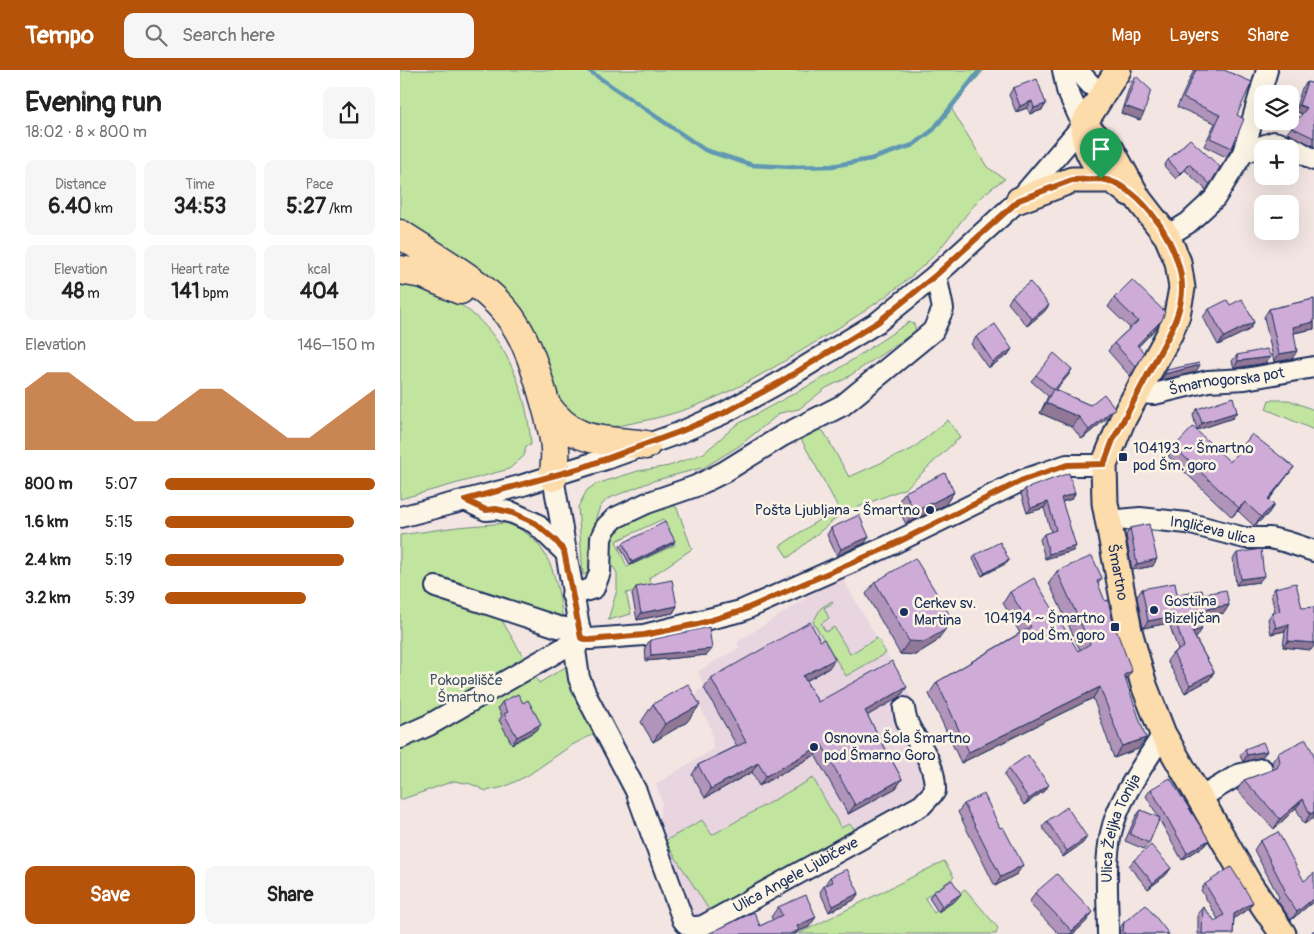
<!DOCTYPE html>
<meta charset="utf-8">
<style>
body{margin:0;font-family:Pangolin,sans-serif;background:#f6f6f6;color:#222;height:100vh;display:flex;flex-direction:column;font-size:19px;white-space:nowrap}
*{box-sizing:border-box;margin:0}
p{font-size:16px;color:#767676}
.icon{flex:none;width:28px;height:28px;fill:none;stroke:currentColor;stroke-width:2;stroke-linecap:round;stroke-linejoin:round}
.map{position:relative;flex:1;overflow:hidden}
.details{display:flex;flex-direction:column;background:#fff;width:400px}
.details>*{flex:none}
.buttons{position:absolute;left:854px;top:15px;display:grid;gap:10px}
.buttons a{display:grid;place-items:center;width:45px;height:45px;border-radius:10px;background:#fff;box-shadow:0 5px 20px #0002;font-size:25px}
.pin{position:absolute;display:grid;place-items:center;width:42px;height:42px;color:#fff;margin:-51px -21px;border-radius:50% 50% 50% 0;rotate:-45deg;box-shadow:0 0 5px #0007}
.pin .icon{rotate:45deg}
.round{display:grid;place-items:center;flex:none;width:52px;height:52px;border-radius:10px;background:#f6f6f6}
.headline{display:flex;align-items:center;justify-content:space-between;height:85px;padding:0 25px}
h1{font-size:28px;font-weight:700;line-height:38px}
.stats{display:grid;grid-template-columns:repeat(3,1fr);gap:8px;height:85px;padding:5px 25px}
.stats div{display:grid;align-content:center;border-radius:10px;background:#f6f6f6;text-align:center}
.stats b{font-size:21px;font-weight:700}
.stats small{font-size:14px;font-weight:400}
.stats p{font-size:14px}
.chart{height:140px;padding:10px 25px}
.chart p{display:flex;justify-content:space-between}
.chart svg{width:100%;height:90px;margin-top:5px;fill:#b45309;opacity:.7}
.button{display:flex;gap:10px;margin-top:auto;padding:10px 25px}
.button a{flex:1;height:58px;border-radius:10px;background:#b45309;color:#fff;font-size:20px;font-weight:700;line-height:58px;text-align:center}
.button a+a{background:#f6f6f6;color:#222}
ul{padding:0 25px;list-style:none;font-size:16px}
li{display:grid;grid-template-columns:80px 60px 1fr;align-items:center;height:38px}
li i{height:12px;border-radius:6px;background:#b45309}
header{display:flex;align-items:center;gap:30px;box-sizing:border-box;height:70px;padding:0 25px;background:#b45309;color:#fff}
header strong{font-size:24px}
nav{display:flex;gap:28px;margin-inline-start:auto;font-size:18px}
.search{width:350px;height:45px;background:#f6f6f6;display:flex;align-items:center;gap:12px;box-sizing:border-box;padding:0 18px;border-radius:10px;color:#767676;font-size:19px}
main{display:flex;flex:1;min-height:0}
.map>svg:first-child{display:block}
.built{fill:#e8d5df}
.green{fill:#c1e49e;stroke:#6e8a7e;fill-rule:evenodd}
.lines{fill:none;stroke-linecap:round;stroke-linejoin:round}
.stream{stroke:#6097b3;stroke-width:4.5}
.minor-casing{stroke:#1b2f5e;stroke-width:24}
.major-casing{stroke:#1b2f5e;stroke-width:29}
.highway-casing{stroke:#1b2f5e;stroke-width:31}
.minor{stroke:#fcf5e5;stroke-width:20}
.major{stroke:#fddcac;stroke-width:25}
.highway{stroke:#fddcac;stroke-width:28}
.wall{fill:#b194b9;stroke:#1b2f5e}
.shaded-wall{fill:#907896;stroke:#1b2f5e}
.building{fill:#ceacd7;stroke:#1b2f5e}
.route-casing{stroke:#fff;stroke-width:10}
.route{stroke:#b45309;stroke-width:6}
.poi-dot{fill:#1b2f5e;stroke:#fcf5e5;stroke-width:2}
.labels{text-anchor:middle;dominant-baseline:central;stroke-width:5;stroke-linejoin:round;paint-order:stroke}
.street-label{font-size:15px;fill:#1b2f5e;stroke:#fcf5e5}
.poi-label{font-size:15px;fill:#1b2f5e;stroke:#fcf5e5;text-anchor:start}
.park-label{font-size:15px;fill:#3c536b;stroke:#fcf5e5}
</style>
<header>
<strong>Tempo</strong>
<div class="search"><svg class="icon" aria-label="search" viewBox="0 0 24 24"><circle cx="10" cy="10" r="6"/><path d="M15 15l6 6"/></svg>Search here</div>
<nav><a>Map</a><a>Layers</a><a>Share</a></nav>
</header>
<main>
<section class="details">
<div class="headline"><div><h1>Evening run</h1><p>18:02 · 8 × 800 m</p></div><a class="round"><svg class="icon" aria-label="share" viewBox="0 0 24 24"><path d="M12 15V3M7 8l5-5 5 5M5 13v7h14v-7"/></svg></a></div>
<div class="stats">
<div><p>Distance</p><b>6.40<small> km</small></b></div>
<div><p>Time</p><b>34:53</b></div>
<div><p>Pace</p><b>5:27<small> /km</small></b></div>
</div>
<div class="stats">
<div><p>Elevation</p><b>48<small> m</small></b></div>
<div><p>Heart rate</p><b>141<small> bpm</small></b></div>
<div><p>kcal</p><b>404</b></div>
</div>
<div class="chart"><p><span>Elevation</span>146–150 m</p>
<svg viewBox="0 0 160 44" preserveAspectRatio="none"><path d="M0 44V14L10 6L20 6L30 14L40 22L50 30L60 30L70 22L80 14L90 14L100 22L110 30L120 38L130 38L140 30L150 22L160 14V44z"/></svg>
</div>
<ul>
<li><b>800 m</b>5:07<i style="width:100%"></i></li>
<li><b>1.6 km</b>5:15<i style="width:90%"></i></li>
<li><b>2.4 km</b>5:19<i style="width:85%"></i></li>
<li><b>3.2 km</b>5:39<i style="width:67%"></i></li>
</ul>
<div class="button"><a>Save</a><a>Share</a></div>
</section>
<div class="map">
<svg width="914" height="864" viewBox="0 0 914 864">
<rect width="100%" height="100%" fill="#f3e6e2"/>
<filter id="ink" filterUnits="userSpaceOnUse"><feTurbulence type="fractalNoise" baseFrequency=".02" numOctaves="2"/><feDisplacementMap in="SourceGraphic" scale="10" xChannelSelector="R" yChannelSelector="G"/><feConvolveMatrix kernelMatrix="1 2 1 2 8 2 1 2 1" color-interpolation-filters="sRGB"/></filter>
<g filter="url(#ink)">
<path class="built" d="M441,506L512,628L491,645L499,650L529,702L524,723L302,848L289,843L257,757L262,732L256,714L313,679L311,658L296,629L297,622L304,617L298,601L339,578L337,572Z"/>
<path class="green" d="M0,0H584L551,38L587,97L605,109C570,129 554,168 525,194C492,225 453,249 414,273C359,307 308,338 243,351C231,353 218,357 205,357C191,357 175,350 162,345L133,277L0,158Z
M0,214C84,221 126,298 131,375L126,376L124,386L109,399L0,429Z
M509,252L514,254L516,261L445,309L426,318L399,339L380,343L339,376L305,397L253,411L207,429L200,437L196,448L188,503L183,505L178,437L187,420L196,414L238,401L269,396L304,383L336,355L434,302Z
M869,330H889L914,340V360L866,339Z
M548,350L560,367L506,418L441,444L388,488L380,476L438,437L401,369L402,365L418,358L424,362L449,407L512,379Z
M269,432L277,438L292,479L249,508L250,518L226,523L231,544L208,550L217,520V503L208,489L209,477L215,456ZM263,449L275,475L227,497L216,471Z
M106,453C150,467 158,511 163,551L98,544L139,613L167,596L198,662L172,675L127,706L104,717L86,721L71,714L54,711L0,730V465L57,457Z
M432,531L433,533L424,538L429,548L421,554L426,562L434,557L450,584L477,568L486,583L446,606L413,552L421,538Z
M413,708L441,758L449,754L458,761L311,843L265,771L302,750L312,765Z
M544,791L554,807L525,828L534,843L565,819L598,858L596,864H398Z"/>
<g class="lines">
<path class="stream" d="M188,0L305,80L352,95L392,97L432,96L471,89L513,75L533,60L580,0"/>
<g class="minor-casing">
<g id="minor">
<path d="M677,0L691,15L704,23"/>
<path d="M843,83L867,0"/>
<path d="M767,166L788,153L815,128L843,83L874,72L892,77L914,90"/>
<path id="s1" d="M739,323L754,324L808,311L845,309L914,297"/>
<path d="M153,407L181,568"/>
<path d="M65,430L86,440L97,439L113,443L135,453L164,481"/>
<path d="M0,447L120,416L209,388L279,363L324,343L377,314L478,252L536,205L619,130L683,55L667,20L663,0"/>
<path id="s2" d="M709,451L740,448L787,453L845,468H870L887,472L914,481"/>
<path d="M36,517L158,557L180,560"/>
<path d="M172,525L194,518L200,502L201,468L206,457L215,448L247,433L296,416L324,402L382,366L443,335L533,261L543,239L536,205"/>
<path id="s3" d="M181,568L175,580L179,608L187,627L236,721L283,850C288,858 295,858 303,856L522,735L535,721C536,682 506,667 504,638"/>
<path d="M181,568L190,569L244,565L341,541L486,477L623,410L667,395H704"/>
<path d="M0,668L29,655L181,568"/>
<path d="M800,728L838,705L862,699"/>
<path id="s4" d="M708,864C708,831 704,796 711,763C719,727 744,695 763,664"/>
</g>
</g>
<g class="major-casing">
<g id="major">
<path id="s5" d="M683,55L711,79L739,130L767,166L778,192L782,218L777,245L770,263L722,351L704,395L705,433L729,561L744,615L763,664L849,814L883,864"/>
<path d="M683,55C684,90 702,103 729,123"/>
<path d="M683,55L718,0"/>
<path d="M619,130L672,110H712"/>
</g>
</g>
<g class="highway-casing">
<path id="highway" d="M0,164C36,188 91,216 114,253C130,277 137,305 145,332C152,358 159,379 153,407
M0,200L23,204L60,220
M146,335C175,375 201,369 246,375"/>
</g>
<use href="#minor" class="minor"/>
<use href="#major" class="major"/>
<use href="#highway" class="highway"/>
</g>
<path class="wall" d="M794,0H824L837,45L832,78L826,87L804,76L815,53L777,37Z
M736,6L740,50L721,43L731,12Z
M907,12L914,14V76L887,63L902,44L895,41L902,18Z
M613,18L646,34L642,40L630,44L627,38L616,42L609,25Z
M790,69L810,114L806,120L785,100L776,109L764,96L768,90Z
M612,226L645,241L627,256L608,233Z
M714,228L762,250L756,258L738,277L736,297L730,306L708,281L714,273L730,258L708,237Z
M914,229V259L894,263L892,289L874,292L864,247L869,239Z
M830,235L854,252L849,260L818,275L803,247L809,239Z
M576,267L608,285L588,298L571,274Z
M837,285L866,293L834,298L832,291Z
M672,299L655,320L690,335L715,338L708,347L682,369L672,357L640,343L648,326L631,311L636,305Z
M797,339L833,348L797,360L793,345Z
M774,377L830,392L894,397L869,430L874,435L868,444L854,456L838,441L832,447L768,386Z
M625,419L675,423L672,429L662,432L673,481L645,489L640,469L644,464L651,462L644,438L627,443L621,424Z
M505,422H554L545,435L506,454L496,435Z
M431,458L465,473L437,486L427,465Z
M730,458L753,496L732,500L726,465Z
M223,473L273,474L230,495L220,476Z
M837,483L859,512L836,515L833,489Z
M575,485L609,490L607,493L582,506L573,489Z
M657,501L702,508L698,514L726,610L738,679L714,688L693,628L561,693L529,624L537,612L620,563L603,533L610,522L678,581L680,580L649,513Z
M475,512L536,572L515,585L500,584L466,524Z
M236,517L277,536L273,543L237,550L232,524Z
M875,518L911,580L883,577L885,561L871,564L868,549L872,543L875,542L871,524Z
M742,519L777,524H803L829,535L824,543L798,547L797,567H795L814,602L809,610L785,623L767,591L773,583L778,580L769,553L743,558L737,527Z
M250,570L312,579L307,585L246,591L245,577Z
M429,598L406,611L418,632L500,627L467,645L502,709L496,718L448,744L415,685L359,716L352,702L305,728L292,705L298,695L337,676L304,618L311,608Z
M102,632L141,654L137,660L112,674L99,650L102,646L98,638Z
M253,634L287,652L253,672L241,652Z
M845,679L867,681L862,687L843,692L840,686Z
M878,683L914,685V748L904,754L896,738L874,759L837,720L844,710L873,700L872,692Z
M608,699L644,721L624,735L604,705Z
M751,719L809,770L804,776L782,790L759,749L749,773L744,779L725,771L736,746L741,740L759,748L746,726Z
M564,734L617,804L595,816L558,742Z
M647,751L683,773L663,787L642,757Z
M860,771L914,831L891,850L877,830L879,827L854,780Z
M734,790L771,798L766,805L748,819L729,796Z
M430,807L454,830L429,842L420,822L424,816L427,815L426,813Z
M805,814L853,832L848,839L834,848L833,864H798V843L803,837L815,851L818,849L801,820Z
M533,822L556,830L538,842L529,828Z
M635,823L686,852L673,864H659L629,833Z
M378,837L409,857L397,862L396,864H308L360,856L373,850L371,847Z
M724,852L769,864H719L720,858Z"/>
<path class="shaded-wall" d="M632,31L627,38L616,42L620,36Z
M646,34L642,40L630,44L634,38Z
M899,35L907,38L903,44L895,41Z
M725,36L744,43L740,50L721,43Z
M789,94L785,100L776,109L780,103Z
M649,235L645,241L627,256L632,249Z
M762,250L756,258L731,284L737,275Z
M854,252L849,260L818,275L824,267Z
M914,252V259L887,264L893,257Z
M612,279L608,285L588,298L593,292Z
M897,281L892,289L874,292L879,284Z
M871,287L866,293L834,298L838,291Z
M800,295L796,302L761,310L765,304Z
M672,299L668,306L650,327L654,320Z
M646,333L679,347L672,357L640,343Z
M715,338L708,347L682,369L689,360Z
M837,342L833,348L797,360L802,353Z
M894,397L887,406L862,438L868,429Z
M554,422L545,435L506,454L514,442Z
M675,423L672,429L657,433L661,428Z
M648,432L644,438L627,443L631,438Z
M845,432L838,441L832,447L839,438Z
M874,435L868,444L854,456L861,447Z
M469,467L465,473L437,486L441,479Z
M275,471L273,474L230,495L232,492Z
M676,476L673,481L645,489L649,484Z
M757,489L753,496L732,500L737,494Z
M609,490L607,493L582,506L585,503Z
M864,506L859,512L836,515L841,509Z
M829,535L824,543L791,548L796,541Z
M277,536L273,543L237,550L241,543Z
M774,546L769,553L743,558L748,551Z
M889,554L885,561L871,564L876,558Z
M802,559L797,567L787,570L792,562Z
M545,560L536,572L515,585L500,584L509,571Z
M888,571L914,573V576L911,580L883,577Z
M312,579L307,585L246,591L251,585Z
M435,589L429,598L397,616L403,606Z
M732,601L724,612V605Z
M814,602L809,610L785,623L790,615Z
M507,617L500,627L458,651L465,641Z
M700,617L693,628L561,693L569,682Z
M300,635L287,652L253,672L265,654Z
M141,654L137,660L112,674L117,667Z
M746,668L738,679L714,688L722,676Z
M422,675L415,685L359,716L366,706Z
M867,681L862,687L843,692L847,685Z
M358,693L352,702L305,728L311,719Z
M502,709L496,718L448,744L455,735Z
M649,715L644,721L624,735L629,729Z
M903,729L896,738L874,759L880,749Z
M914,742V748L904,754L910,744Z
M687,767L683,773L663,787L667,781Z
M809,770L804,776L782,790L787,783Z
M623,795L617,804L595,816L601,807Z
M771,798L766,805L748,819L753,813Z
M459,823L454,830L429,842L433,836Z
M561,824L556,830L538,842L542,836Z
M914,828V831L891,850L897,842Z
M853,832L848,839L830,851L834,844Z
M693,842L686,852L673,864H670Z
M416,847L409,857L397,862L396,864H390L397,856Z"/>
<path class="building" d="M796,0H824L852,12L837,45L844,49L832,78L810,68L820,45L783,28Z
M736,6L751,20L744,43L725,36Z
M637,9L646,34L634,38L632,31L620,36L613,18Z
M907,12L914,14V68L891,57L907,38L899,35Z
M790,69L820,97L810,114L789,94L780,103L768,90Z
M732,210L765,242L762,250L737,275L744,283L736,297L714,273L738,251L714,228Z
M630,212L649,235L632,249L612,226Z
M842,229L854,252L824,267L809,239L827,230L830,235Z
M914,229V252L893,257L897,281L879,284L869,239Z
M595,254L612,279L593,292L576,267Z
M867,279L871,287L838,291L837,285Z
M654,283L672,299L654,320L636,305Z
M799,293L800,295L765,304L767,300Z
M653,319L690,335L704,324L715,338L689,360L679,347L646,333Z
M833,327L837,342L802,353L797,339Z
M793,357L830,392L852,364L894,397L868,429L874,435L861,447L845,432L839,438L774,377Z
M545,403L554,422L514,442L505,422Z
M669,403L675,423L661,428L676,476L649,484L644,464L656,460L648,432L631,438L625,419Z
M459,445L469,467L441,479L431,458Z
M265,452L275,471L232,492L223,473Z
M749,454L757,489L737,494L730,458Z
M600,472L609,490L585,503L575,485Z
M861,479L864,506L841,509L837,483Z
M692,486L702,508L697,511L705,531L708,530L713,552L732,601L724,605L746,668L722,676L700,617L569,682L537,612L631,557L610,522L634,508L678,581L690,574L657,501Z
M515,488L551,547L545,560L524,572L509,571L475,512Z
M272,510L277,536L241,543L236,517Z
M775,513L777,524L802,520L803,524L826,520L829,535L796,541L802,559L792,562L814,602L790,615L773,583L784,577L774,546L748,551L742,519Z
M896,513L902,538L914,537V573L888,571L889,554L876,558L872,543L880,541L875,518Z
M410,552L420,571L424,569L435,589L403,606L418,632L492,591L507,617L465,641L502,709L455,735L422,675L366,706L358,693L311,719L298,695L346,672L311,608Z
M309,557L312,579L251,585L250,570Z
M288,614L300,635L265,654L253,634Z
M118,624L123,633L128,630L141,654L117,667L104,644L108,642L102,632Z
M906,669L914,685V742L910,744L903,729L880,749L844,710L877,698L880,692L878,683Z
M863,672L867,681L847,685L845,679Z
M628,685L649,715L629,729L608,699Z
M770,708L809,770L787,783L751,719Z
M584,724L600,758L603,757L623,795L601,807L564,734Z
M667,737L687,767L667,781L647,751Z
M741,740L760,748L749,773L730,764Z
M878,762L904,811L914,803V828L897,842L883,822L885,820L860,771Z
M751,775L771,798L753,813L734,790Z
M831,797L853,832L834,844L833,864H802L803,837L815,851L824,845L805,814Z
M447,799L459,823L433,836L424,816L433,812L430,807Z
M657,804L693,842L672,861L635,823Z
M552,810L561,824L542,836L533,822Z
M406,825L416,847L397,856L399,860L390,864H308L354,842L360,856L382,845L378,837Z
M746,835L769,864H725L723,861L724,852Z
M914,860V864H910Z"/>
</g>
<g class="lines" filter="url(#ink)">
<g class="route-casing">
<path id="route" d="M701,109C742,114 783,180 782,219C782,235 776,249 770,263L713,370L704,394L667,395L623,410L486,478L341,541L298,554L244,565L190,570L181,568L164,481L156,471L135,453L113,443L96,439L86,440L65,430L181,398L279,362L324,343L377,314L478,252L536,205L619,130L672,110Z"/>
</g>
<use href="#route" class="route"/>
</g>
<g class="poi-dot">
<rect x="718" y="382" width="10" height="10" rx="2.5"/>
<circle cx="530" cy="440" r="5"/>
<circle cx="754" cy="540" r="5"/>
<circle cx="504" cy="542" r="5"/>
<rect x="710" y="552" width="10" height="10" rx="2.5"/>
<circle cx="414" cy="677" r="5"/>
</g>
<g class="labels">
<g class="street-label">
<text stroke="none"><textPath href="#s1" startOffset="89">Šmarnogorska pot</textPath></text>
<text stroke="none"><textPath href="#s2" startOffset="105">Ingličeva ulica</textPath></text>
<text stroke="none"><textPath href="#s5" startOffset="498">Šmartno</textPath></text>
<text stroke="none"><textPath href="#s4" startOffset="108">Ulica Željka Tonija</textPath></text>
<text stroke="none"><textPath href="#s3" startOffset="434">Ulica Angele Ljubičeve</textPath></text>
</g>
<g class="poi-label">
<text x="733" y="378">104193 ~ Šmartno<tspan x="733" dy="17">pod Šm. goro</tspan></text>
<text x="520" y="440" text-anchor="end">Pošta Ljubljana - Šmartno</text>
<text x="764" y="531">Gostilna<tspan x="764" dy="17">Bizeljčan</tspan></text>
<text x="514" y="533">Cerkev sv.<tspan x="514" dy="17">Martina</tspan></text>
<text x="705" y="548" text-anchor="end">104194 ~ Šmartno<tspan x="705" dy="17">pod Šm. goro</tspan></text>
<text x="424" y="668">Osnovna Šola Šmartno<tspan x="424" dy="17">pod Šmarno Goro</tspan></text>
</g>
<g class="park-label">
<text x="66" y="610">Pokopališče<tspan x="66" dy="17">Šmartno</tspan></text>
</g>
</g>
</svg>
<div class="buttons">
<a><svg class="icon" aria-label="layers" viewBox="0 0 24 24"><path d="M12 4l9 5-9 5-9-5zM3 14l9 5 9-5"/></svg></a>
<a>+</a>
<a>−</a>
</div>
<div class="pin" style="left:701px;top:109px;background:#1e9e55"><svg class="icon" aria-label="arrive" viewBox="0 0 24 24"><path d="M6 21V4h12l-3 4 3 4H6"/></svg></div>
</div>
</main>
